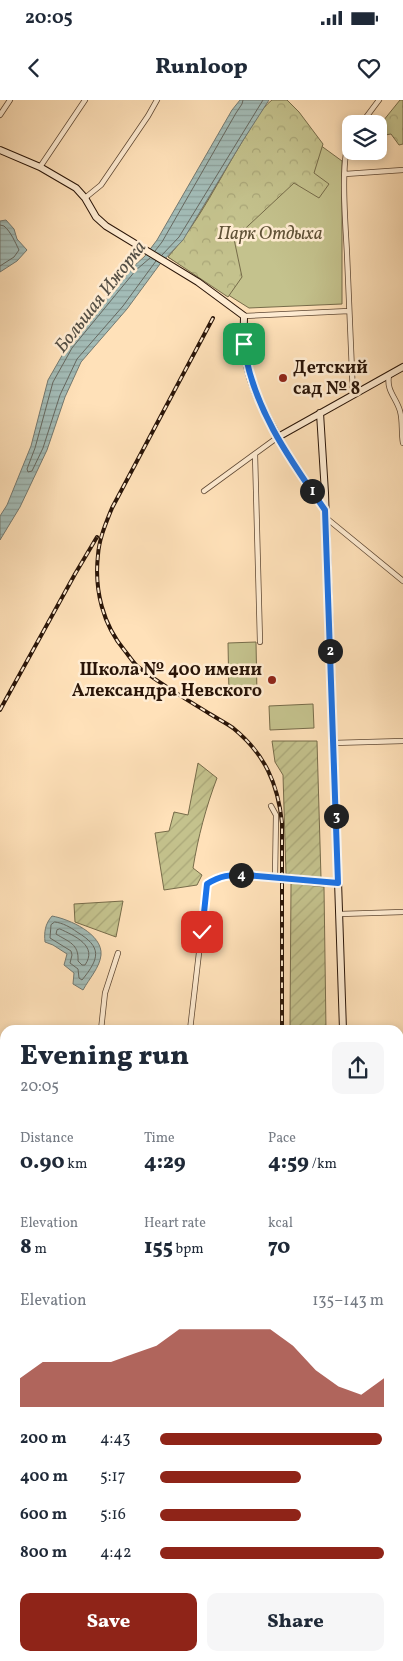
<!DOCTYPE html>
<meta charset="utf-8">
<style>
body{margin:0;font-family:Vollkorn,serif;background:#f6f6f7;color:#1f2937;height:100vh;display:flex;flex-direction:column;font-size:19px;white-space:nowrap}
*{box-sizing:border-box;margin:0}
p{font-size:16px;color:#747a83}
.icon{flex:none;width:28px;height:28px;fill:none;stroke:currentColor;stroke-width:2;stroke-linecap:round;stroke-linejoin:round}
.map{position:relative;flex:1;overflow:hidden}
.side{position:absolute;left:0px;top:925px;width:404px;height:636px;display:flex;flex-direction:column;background:#fff;border-radius:15px 15px 0 0;box-shadow:0 2px 8px #0003}
.side>*{flex:none}
.tools{position:absolute;left:342px;top:15px;display:grid;gap:10px}
.tools a{display:grid;place-items:center;width:45px;height:45px;border-radius:10px;background:#fff;box-shadow:0 2px 8px #0003;font-size:25px}
.pin{position:absolute;display:grid;place-items:center;width:42px;height:42px;color:#fff;margin:-21px;border-radius:10px;box-shadow:0 2px 8px #0006}
.km{position:absolute;width:25px;height:25px;margin:-12px;border-radius:50%;background:#222;color:#fff;font-size:14px;line-height:25px;text-align:center}
.round{display:grid;place-items:center;flex:none;width:52px;height:52px;border-radius:10px;background:#f6f6f7}
.summary{display:flex;align-items:center;justify-content:space-between;height:85px;padding:0 20px}
h1{font-size:28px;font-weight:800;line-height:38px}
.metrics{display:grid;grid-template-columns:repeat(3,1fr);gap:8px;height:85px;padding:5px 20px}
.metrics div{display:grid;align-content:center}
.metrics b{font-size:21px;font-weight:800}
.metrics small{font-size:14px;font-weight:400}
.metrics p{font-size:14px}
.chart{height:140px;padding:10px 20px}
.chart p{display:flex;justify-content:space-between}
.chart svg{width:100%;height:90px;margin-top:5px;fill:#8f2418;opacity:.7}
.action{display:flex;gap:10px;margin-top:auto;padding:10px 20px}
.action a{flex:1;height:58px;border-radius:10px;background:#8f2418;color:#fff;font-size:20px;font-weight:800;line-height:58px;text-align:center}
.action a+a{background:#f6f6f7;color:#1f2937}
ul{padding:0 20px;list-style:none;font-size:16px}
li{display:grid;grid-template-columns:80px 60px 1fr;align-items:center;height:38px}
li i{height:12px;border-radius:6px;background:#8f2418}
.status{display:flex;justify-content:space-between;align-items:center;height:35px;padding:0 25px;background:#fff;direction:ltr}
.status svg{height:14px;fill:currentColor}
header{display:flex;justify-content:space-between;align-items:center;height:65px;padding:0 20px;background:#fff;font-size:22px;font-weight:800}
.map>svg:first-child{display:block}
.green{fill:#c4c28d;stroke:#776c4a}
.forest{fill:url(#forest-crowns);stroke:#776c4a}
.garden{fill:url(#garden-furrows);stroke:#776c4a}
.water{fill:url(#water-rules);stroke:#737971}
.lines{fill:none;stroke-linecap:round;stroke-linejoin:round}
.shore{stroke:#666860;stroke-width:1}
.street-casing{stroke:#5f4834;stroke-width:6}
.secondary-casing{stroke:#2a1508;stroke-width:8}
.street{stroke:#ffecd2;stroke-width:4.5}
.secondary{stroke:#ffecd2;stroke-width:6}
.rail-casing{stroke:#2a1508;stroke-width:4}
.rail{stroke:#ffecd2;stroke-width:2;stroke-dasharray:5.5;stroke-linecap:butt}
.route-casing{stroke:#fff;stroke-width:10}
.route{stroke:#1a73e8;stroke-width:6}
.poi-dot{fill:#8f2418;stroke:#ffecd2;stroke-width:2}
.labels{text-anchor:middle;dominant-baseline:central;stroke-width:5;stroke-linejoin:round;paint-order:stroke}
.park-label{font-size:18px;font-style:italic;fill:#605237;stroke:#ffecd2}
.poi-label{font-size:18px;font-weight:bold;fill:#2a1508;stroke:#ffecd2;text-anchor:start}
.water-label{font-size:19px;font-style:italic;fill:#544f45;stroke:#ffecd2}
</style>
<div class="status"><b>20:05</b><svg viewBox="0 0 49 12"><path d="M0 12V9h3v3zM5 12V6h3v6zM10 12V3h3v9zM15 12V0h3v12zM26 1h20v11H26zM47 4h2v5h-2z"/></svg></div>
<header><svg class="icon" aria-label="back" viewBox="0 0 24 24"><path d="M15 5l-7 7 7 7"/></svg>Runloop<svg class="icon" aria-label="heart" viewBox="0 0 24 24"><path d="M12 20l-8-8c-3-5 5-10 8-4 3-6 11-1 8 4z"/></svg></header>
<div class="map">
<svg width="403" height="1561" viewBox="0 0 403 1561">
<defs>
<pattern id="forest-crowns" width="20" height="18" patternUnits="userSpaceOnUse" patternTransform="scale(1.25)"><rect width="20" height="18" fill="#c4c28d"/><path d="M2 6a3 3 0 1 1 6 0M12 15a3 3 0 1 1 6 0" fill="none" stroke="#a9a678"/></pattern>
<pattern id="garden-furrows" width="10" height="10" patternUnits="userSpaceOnUse" patternTransform="scale(1.25)"><rect width="10" height="10" fill="#c4c28d"/><path d="M-1 1l2-2M0 10L10 0M9 11l2-2" fill="none" stroke="#a9a678"/></pattern>
<pattern id="water-rules" width="6" height="5" patternUnits="userSpaceOnUse" patternTransform="scale(1.25)"><rect width="6" height="5" fill="#a3bcb7"/><path d="M0 2.5h6" fill="none" stroke="#8ca19c"/></pattern>
</defs>
<rect width="100%" height="100%" fill="#ffe1b9"/>
<filter id="stains"><feTurbulence type="fractalNoise" baseFrequency=".004" numOctaves="4"/><feColorMatrix values="0 0 0 0 .2 0 0 0 0 .09 0 0 0 0 .02 0 0 0 .5 -.17"/></filter>
<radialGradient id="worn" r=".72"><stop offset=".6" stop-color="#630" stop-opacity="0"/><stop offset="1" stop-color="#630" stop-opacity=".3"/></radialGradient>
<path class="green" d="M265,5L342,61V204L249,208L168,157L183,140Z
M256,542L257,595L229,596L228,543Z
M313,604L314,628L270,630L269,606Z"/>
<path class="forest" d="M272,0H287L299,12L323,44L314,73L329,84L319,98L294,83L234,139L242,177L228,197L168,157C200,121 220,77 245,37C253,25 260,9 272,0Z
M400,0H403V44L399,45L391,34L379,36V26Z
M399,1242L403,1248V1283L399,1284Z
M0,1504L5,1508V1556H15L16,1561H0Z"/>
<path class="garden" d="M272,641H317L321,778L286,774L283,675L275,662Z
M198,663L217,678C206,707 198,737 193,768L202,775L197,785L164,790L155,733L169,731L174,712L188,715Z
M291,783L324,787L326,930H290Z
M123,801L116,837L75,822L74,804Z"/>
<path class="water" d="M240,0H269L242,42L183,140L160,164L127,209L81,262L65,297L47,350L20,407L0,440V416L7,405L31,346L48,280L68,245L133,167L145,156L157,140L232,10Z
M6,120L14,129L17,139L27,150L17,161L0,172V121Z
M52,816C69,819 103,834 101,855C100,867 89,879 83,890L73,884L74,873L64,865L67,854L53,845L45,842C44,832 45,824 52,816Z"/>
<g class="lines">
<path class="shore" d="M0,125L4,126C11,132 15,142 19,150L14,157L0,166
M155,151L162,142L236,13L242,4L243,0
M162,155L179,137L263,0
M150,158L136,170L72,248L53,282L35,348L27,369L28,372L32,371L43,348L60,295L77,259L123,206L156,161
M55,822C63,823 70,827 77,832C102,847 100,858 82,880L79,878L78,869L70,863L72,855L71,851L50,838L51,825Z
M60,829C75,836 98,846 85,865H82L78,861C79,844 69,842 56,834L57,830Z"/>
<g class="street-casing">
<path id="street" d="M0,15L10,0
M361,24L379,0
M351,37C339,56 346,129 347,154C349,201 351,248 353,295
M40,67L85,0
M345,74L403,70
M85,98L101,85L148,16L157,0
M244,216L349,211
M389,275C386,291 396,297 400,311C403,322 401,332 403,343
M255,354L260,542
M204,391L278,337L303,379L325,410
M325,417L403,481
M333,643L403,641
M271,706L276,715L275,777
M340,814L403,812
M101,930L105,893L118,853
M190,930L207,784L217,777L231,775L275,777L338,783
M399,1025H403
M0,1418L5,1419"/>
</g>
<g class="secondary-casing">
<path id="secondary" d="M0,50L40,67L76,88L85,98L96,117L106,126L198,182L244,216C244,225 243,234 244,243C245,277 262,308 278,337L403,267
M320,313L325,393L343,930
M0,1191L5,1192"/>
</g>
<use href="#street" class="street"/>
<use href="#secondary" class="secondary"/>
<g class="rail-casing">
<path id="rail" d="M213,218L112,408C106,423 99,439 98,455C94,490 103,525 125,551C129,556 133,562 137,566C160,584 186,599 210,614C218,619 226,623 233,628C265,654 278,684 282,723V930
M0,610L75,474L97,437
M0,960L5,963
M399,1232L403,1239"/>
</g>
<use href="#rail" class="rail"/>
</g>
<g class="lines">
<g class="route-casing">
<path id="route" d="M202,832L207,784C221,775 229,775 246,775L338,783L325,410C290,360 251,305 244,244"/>
</g>
<use href="#route" class="route"/>
</g>
<g class="poi-dot">
<circle cx="283" cy="278" r="5"/>
<circle cx="272" cy="580" r="5"/>
</g>
<g class="labels">
<g class="park-label">
<text x="270" y="134">Парк Отдыха</text>
</g>
<g class="poi-label">
<text x="293" y="268">Детский<tspan x="293" dy="21">сад № 8</tspan></text>
<text x="262" y="570" text-anchor="end">Школа № 400 имени<tspan x="262" dy="21">Александра Невского</tspan></text>
</g>
<g class="water-label">
<text transform="translate(101 197) rotate(-52)">Большая Ижорка</text>
</g>
</g>
<rect width="100%" height="100%" filter="url(#stains)"/>
<rect width="100%" height="100%" fill="url(#worn)"/>
</svg>
<div class="tools">
<a><svg class="icon" aria-label="layers" viewBox="0 0 24 24"><path d="M12 4l9 5-9 5-9-5zM3 14l9 5 9-5"/></svg></a>
</div>
<div class="pin" style="left:244px;top:244px;background:#1e9e55"><svg class="icon" aria-label="arrive" viewBox="0 0 24 24"><path d="M6 21V4h12l-3 4 3 4H6"/></svg></div>
<div class="pin" style="left:202px;top:832px;background:#d93025"><svg class="icon" aria-label="check" viewBox="0 0 24 24"><path d="M5 12l5 5 9-10"/></svg></div>
<b class="km" style="left:312px;top:391px">1</b>
<b class="km" style="left:330px;top:551px">2</b>
<b class="km" style="left:336px;top:716px">3</b>
<b class="km" style="left:241px;top:775px">4</b>
<section class="side">
<div class="summary"><div><h1>Evening run</h1><p>20:05</p></div><a class="round"><svg class="icon" aria-label="share" viewBox="0 0 24 24"><path d="M12 15V3M7 8l5-5 5 5M5 13v7h14v-7"/></svg></a></div>
<div class="metrics">
<div><p>Distance</p><b>0.90<small> km</small></b></div>
<div><p>Time</p><b>4:29</b></div>
<div><p>Pace</p><b>4:59<small> /km</small></b></div>
</div>
<div class="metrics">
<div><p>Elevation</p><b>8<small> m</small></b></div>
<div><p>Heart rate</p><b>155<small> bpm</small></b></div>
<div><p>kcal</p><b>70</b></div>
</div>
<div class="chart"><p><span>Elevation</span>135–143 m</p>
<svg viewBox="0 0 160 44" preserveAspectRatio="none"><path d="M0 44V30L10 22L20 22L30 22L40 22L50 18L60 14L70 6L80 6L90 6L100 6L110 6L120 14L130 26L140 34L150 38L160 30V44z"/></svg>
</div>
<ul>
<li><b>200 m</b>4:43<i style="width:99%"></i></li>
<li><b>400 m</b>5:17<i style="width:63%"></i></li>
<li><b>600 m</b>5:16<i style="width:63%"></i></li>
<li><b>800 m</b>4:42<i style="width:100%"></i></li>
</ul>
<div class="action"><a>Save</a><a>Share</a></div>
</section>
</div>
